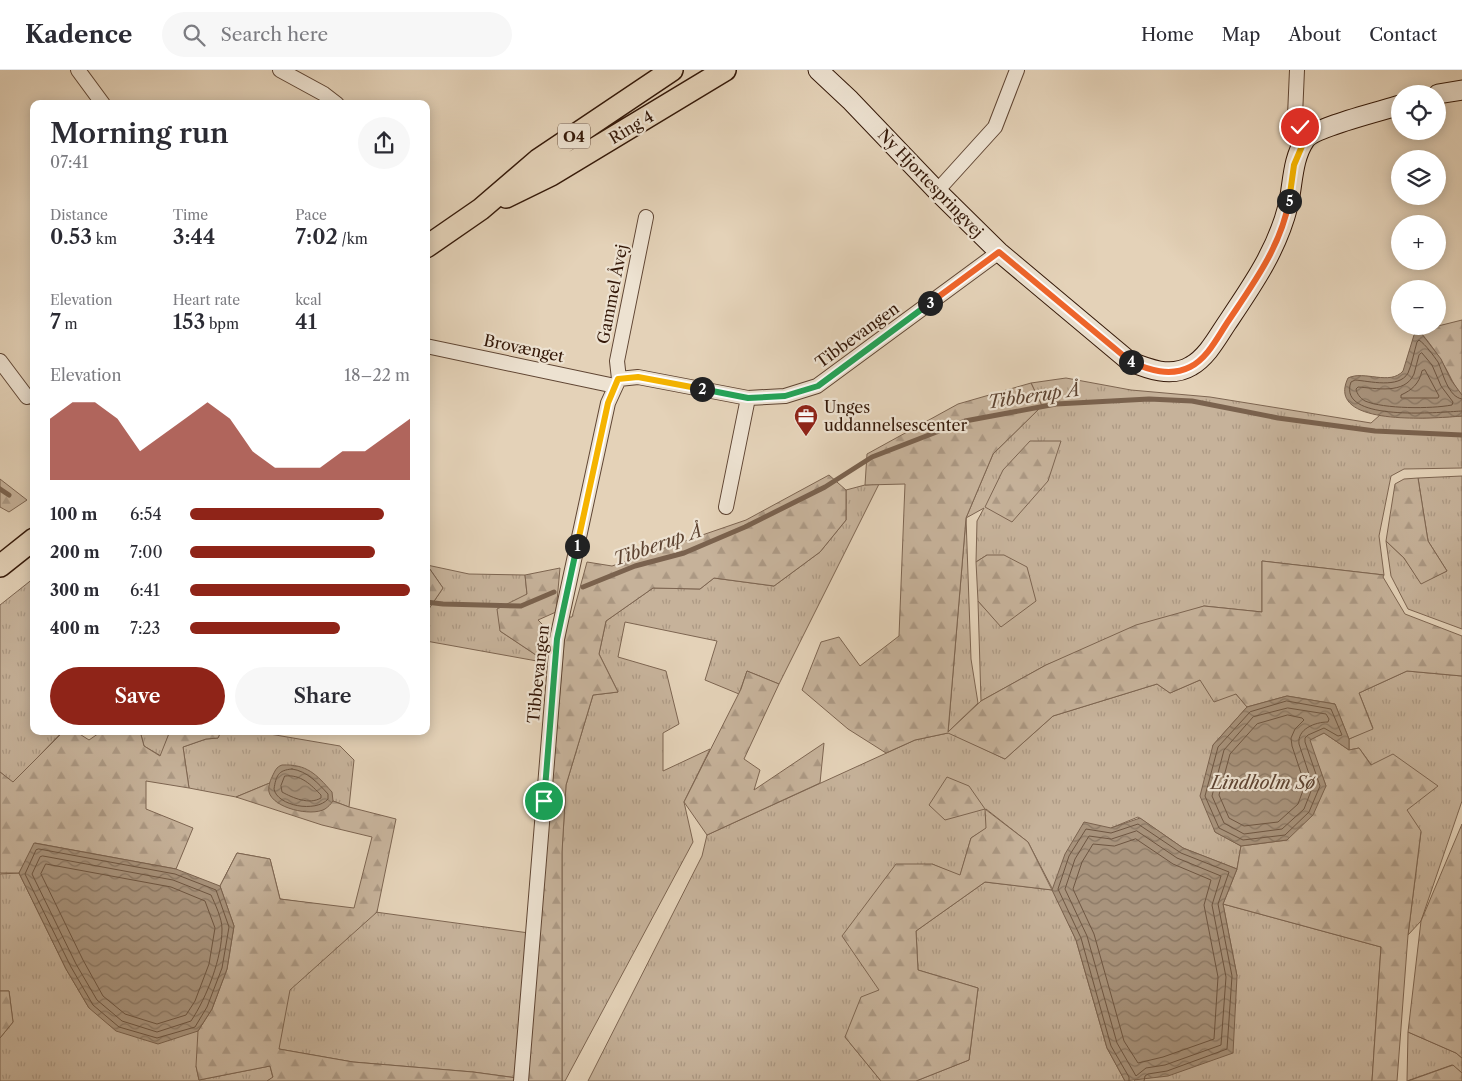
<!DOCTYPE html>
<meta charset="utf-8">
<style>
body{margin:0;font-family:"Libre Caslon Text",serif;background:#f7f7f7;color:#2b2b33;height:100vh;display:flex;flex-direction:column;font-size:19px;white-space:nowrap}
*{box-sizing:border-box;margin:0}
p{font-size:16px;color:#7c7c81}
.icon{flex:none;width:28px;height:28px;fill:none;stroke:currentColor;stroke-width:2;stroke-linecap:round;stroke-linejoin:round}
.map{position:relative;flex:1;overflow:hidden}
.panel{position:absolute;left:30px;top:30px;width:400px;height:635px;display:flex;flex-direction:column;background:#fff;border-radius:10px;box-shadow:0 2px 12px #0003}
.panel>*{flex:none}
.buttons{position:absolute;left:1391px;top:15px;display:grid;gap:10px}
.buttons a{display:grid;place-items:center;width:55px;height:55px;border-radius:50%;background:#fff;box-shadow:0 2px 12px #0003;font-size:25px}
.pin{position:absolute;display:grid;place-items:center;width:42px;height:42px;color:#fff;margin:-21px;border:2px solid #fff;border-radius:50%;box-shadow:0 1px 5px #0007}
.km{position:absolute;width:25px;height:25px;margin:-12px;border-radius:50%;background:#222;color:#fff;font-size:14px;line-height:25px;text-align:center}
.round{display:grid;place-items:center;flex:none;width:52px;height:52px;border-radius:26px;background:#f7f7f7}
.head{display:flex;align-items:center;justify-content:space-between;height:85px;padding:0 20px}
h1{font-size:28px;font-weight:600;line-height:38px}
.metrics{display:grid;grid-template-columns:repeat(3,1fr);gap:8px;height:85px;padding:5px 20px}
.metrics div{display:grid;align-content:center}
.metrics b{font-size:21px;font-weight:600}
.metrics small{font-size:14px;font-weight:400}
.metrics p{font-size:14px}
.chart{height:140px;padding:10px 20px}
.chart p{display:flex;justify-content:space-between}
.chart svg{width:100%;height:90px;margin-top:5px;fill:#8f2418;opacity:.7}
.button{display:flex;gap:10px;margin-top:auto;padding:10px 20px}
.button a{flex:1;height:58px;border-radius:30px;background:#8f2418;color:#fff;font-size:20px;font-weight:600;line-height:58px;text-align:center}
.button a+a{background:#f7f7f7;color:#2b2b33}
ul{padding:0 20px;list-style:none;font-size:16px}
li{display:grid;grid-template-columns:80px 60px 1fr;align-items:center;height:38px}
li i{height:12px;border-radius:6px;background:#8f2418}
header{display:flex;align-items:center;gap:30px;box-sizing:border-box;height:70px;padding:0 25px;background:#fff;border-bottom:1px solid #e1e1e2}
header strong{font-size:24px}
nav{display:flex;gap:28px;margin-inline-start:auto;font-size:18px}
.search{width:350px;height:45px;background:#f7f7f7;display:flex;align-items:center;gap:12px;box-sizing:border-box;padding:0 18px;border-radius:28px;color:#7c7c81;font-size:19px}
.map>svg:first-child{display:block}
.grass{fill:url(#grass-tufts);stroke:#7d6551}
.forest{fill:url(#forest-firs);stroke:#7d6551}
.water{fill:url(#water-waves);stroke:#7a624e}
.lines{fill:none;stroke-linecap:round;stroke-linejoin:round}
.shore{stroke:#6e5642;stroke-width:1}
.stream{stroke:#7a624e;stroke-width:5}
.street-casing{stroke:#604634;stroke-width:16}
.secondary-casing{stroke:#341808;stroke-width:21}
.primary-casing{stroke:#341808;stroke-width:24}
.street{stroke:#ede2d1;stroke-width:14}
.secondary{stroke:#ede2d1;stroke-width:19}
.primary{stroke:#e4d2b8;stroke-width:21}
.split-1-casing{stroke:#fff;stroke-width:10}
.split-2-casing{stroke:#fff;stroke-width:10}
.split-3-casing{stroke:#fff;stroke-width:10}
.split-4-casing{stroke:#fff;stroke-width:10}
.split-5-casing{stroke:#fff;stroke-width:10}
.split-6-casing{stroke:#fff;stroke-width:10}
.split-1{stroke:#22a559;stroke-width:6}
.split-2{stroke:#f5b400;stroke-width:6}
.split-3{stroke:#22a559;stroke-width:6}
.split-4{stroke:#f0652b;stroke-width:6}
.split-5{stroke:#f0652b;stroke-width:6}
.split-6{stroke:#f5b400;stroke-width:6}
.labels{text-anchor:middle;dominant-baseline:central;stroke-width:4.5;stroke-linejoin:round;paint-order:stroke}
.shield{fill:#ede2d1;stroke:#6c5544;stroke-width:1}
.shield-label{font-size:15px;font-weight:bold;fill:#341808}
.street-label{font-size:16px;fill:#341808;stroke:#ede2d1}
.poi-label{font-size:16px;fill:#341808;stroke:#ede2d1;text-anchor:start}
.water-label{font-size:18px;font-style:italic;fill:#5d4331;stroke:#ede2d1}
</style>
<header>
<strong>Kadence</strong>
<div class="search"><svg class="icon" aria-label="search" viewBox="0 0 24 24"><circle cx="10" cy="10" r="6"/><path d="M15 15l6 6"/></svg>Search here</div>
<nav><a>Home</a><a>Map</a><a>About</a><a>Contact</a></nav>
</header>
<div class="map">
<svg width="1462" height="1011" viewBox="0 0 1462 1011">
<defs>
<pattern id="grass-tufts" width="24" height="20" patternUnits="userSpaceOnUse" patternTransform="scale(1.25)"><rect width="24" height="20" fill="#c6b29a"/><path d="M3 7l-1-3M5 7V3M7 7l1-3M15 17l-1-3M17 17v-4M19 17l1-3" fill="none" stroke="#ab9883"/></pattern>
<pattern id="forest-firs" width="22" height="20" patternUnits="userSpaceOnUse" patternTransform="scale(1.25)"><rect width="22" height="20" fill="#c6b29a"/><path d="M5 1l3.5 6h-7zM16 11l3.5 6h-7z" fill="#ab9883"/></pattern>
<pattern id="water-waves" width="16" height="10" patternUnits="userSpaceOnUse" patternTransform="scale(1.25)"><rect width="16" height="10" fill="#a8937c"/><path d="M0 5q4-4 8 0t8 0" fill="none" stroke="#8a7764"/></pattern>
</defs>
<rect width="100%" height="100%" fill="#e4d2b8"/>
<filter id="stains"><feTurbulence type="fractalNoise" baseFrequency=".004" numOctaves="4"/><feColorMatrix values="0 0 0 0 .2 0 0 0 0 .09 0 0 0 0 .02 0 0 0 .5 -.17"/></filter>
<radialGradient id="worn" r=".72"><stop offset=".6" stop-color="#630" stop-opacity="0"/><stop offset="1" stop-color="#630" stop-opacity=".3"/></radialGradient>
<path class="grass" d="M1066,308L1131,320L1210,327L1371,353L1380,345L1423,348L1462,346V398L1404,399L1391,406L1379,466L1384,505L1262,491V542L1204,536L1046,595L981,631L978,531L1001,556L987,485L976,492L977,451L984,438L966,448L971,589L978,633L948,662L1005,689L1053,646L1157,614L1170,623L1200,610L1236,624L1247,637L1213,675L1215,762L1241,776L1237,799L1183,778L1138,747L1111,758L1053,820L1076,870L1107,978L1125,1011H916L969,990L978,918L918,900L916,861L985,812L1053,820L1028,772L986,739L987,758L971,768L960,806L932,794L880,920L845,967L881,1011H588L702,786L707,765L915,670L948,663L966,448L993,384L1042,336L1031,313Z
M1462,406V559L1408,539L1391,506L1386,471L1404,488L1421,513L1447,501L1428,471L1418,408Z
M879,414L779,614L747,601L739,624L705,610L717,571L625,552L618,587L666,601L679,654L663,663V701L710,679L684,732L693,772L565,1011H562V782L566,715L593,625L618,622L599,584L606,551L653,518L700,519L714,508L774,516L820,482L846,450V420L865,415Z
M427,495L469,504L525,505L527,524L500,561L548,593L426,571V543L443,518Z
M34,508V661H63L13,713L0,702V535Z
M1407,601L1462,606V731L1421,851L1408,865L1421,762L1359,678L1349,680V669L1373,658L1359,623Z
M140,661H170L161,686L144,676Z
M221,661H252L340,676L354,690L349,737L277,710L236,727L189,718L183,677L206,669L218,668Z
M237,783L270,789L280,829L529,863L517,1008L473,1002L353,992L279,979L196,996L199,1010L270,996L273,1008L267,1011H0V968L13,952L9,921H0V804L19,803L66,899L89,938L198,961L212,939L227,899L234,856L220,816Z
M1223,834L1381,877L1372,1011H1134L1237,906Z
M1408,962L1456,983L1462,988V1003L1452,995L1407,1011Z"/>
<path class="forest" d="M1462,250V325C1454,317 1451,307 1445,297C1438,285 1430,273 1421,263L1438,256Z
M1031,313L1042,336L993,384L966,448L948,662L981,631L1046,595L1136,555L1204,536L1262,542V491L1384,505L1383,507L1405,544L1462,566V606L1407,601L1359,623L1373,659L1349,669L1335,634L1287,626L1247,637L1236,624L1214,632L1200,610L1170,623L1157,614L1053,646L1005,689L948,663L915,670L886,683L848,659L802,620L821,572L839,567L860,596L899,566L905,414L865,415L867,384L958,334Z
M1030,371H1061L1048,411L1012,452L985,437L1003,400Z
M829,405L846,420V450L820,482L774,516L714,508L700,519L653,518L606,551L599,584L618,622L593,625L566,715L562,782V1011H527L564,573L568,547H572L587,492L612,496L746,450Z
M1418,408L1428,471L1447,501L1421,514L1404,488L1386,471L1395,414L1404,409Z
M0,409L27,430L9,442L0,437Z
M987,485H1004L1027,497L1036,531L1001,557L978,531L976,492Z
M427,495L443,518L426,543V496Z
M560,498L556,542L538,550L552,564L548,593L500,561L497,539L527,524L525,505Z
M747,601L779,614L744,689L760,700L754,720L824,673L820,713L707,765L684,732L741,619Z
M64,661H75L89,670L102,661H140L144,676L160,686L170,661H221L218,668L206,669L183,677L189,718L146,711V739L193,758L176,799L35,773L19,803H0V702L13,712Z
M1324,663L1349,680L1359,678L1371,695L1393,684L1438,716L1407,740L1421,761L1408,865L1397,1011H1372L1381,877L1223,834L1237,799L1241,776L1287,770L1326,716L1309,670Z
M947,707L969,716L985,739L1028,772L1052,820L985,812L916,861L918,900L978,918L969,990L916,1011H881L845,967L861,927L879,920L842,866L896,794H932L960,805L971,768L986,758L985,739L945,750L929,735Z
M277,710L349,737L396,749L377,842L290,920L279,979L353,992L473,1002L517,1008V1011H267L273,1007L270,996L199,1010L196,996L198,961L212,939L227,899L234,856L220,816L237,783L270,789L280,829L354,838L372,767L322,755L236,727Z
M1462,754V988L1456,983L1408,962L1421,851Z
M0,921H9L13,952L0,968Z
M1453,995L1462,1003V1011H1408Z"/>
<path class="water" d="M1416,263H1421L1441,289L1451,310L1462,325V346C1438,348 1324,358 1348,308C1364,300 1390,316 1403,301L1414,265Z
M1287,626L1335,634L1349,669V680L1324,663L1310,670L1326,716L1313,745L1287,770L1241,776L1215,762L1200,726L1213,675L1247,637Z
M282,695C307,694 316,704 332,722L333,731C331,734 328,737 325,739C311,747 273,738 269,722C268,717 270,711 272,707C275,701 276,697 282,695Z
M1140,748L1183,778L1237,799L1223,834L1237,906L1233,983L1168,1006L1125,1011L1107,978L1076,870L1052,820L1065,784L1084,752L1111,758Z
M34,773L176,799L220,816L234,856L227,899L212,939L198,961L158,974L116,961L89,938L66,899L19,803Z"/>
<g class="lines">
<path class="shore" d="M1422,283L1432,295L1441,316L1453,332L1452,335C1431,339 1384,339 1365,331C1360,328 1357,324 1356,319L1358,317C1375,318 1405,325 1414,304C1416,298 1417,291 1419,285Z
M1425,300L1439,326L1438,328H1401V325C1412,320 1419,314 1422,301Z
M1462,329C1448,327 1443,303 1438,292C1433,285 1426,275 1419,270L1417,272C1414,282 1412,294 1408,303C1399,319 1369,311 1355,310L1351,312C1336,353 1442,342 1462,341
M1287,631L1331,639L1342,665L1338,666L1324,658L1308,665L1305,668V672L1320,716L1309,742L1285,765L1243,770L1219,758L1205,726L1218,677L1250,642Z
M1288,638L1326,644L1329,649L1328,652C1315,652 1297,659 1299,674L1313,716L1304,739L1282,759L1244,764L1224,753L1212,726L1224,680L1253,647Z
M1288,645L1302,648L1304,650L1295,659L1291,668L1292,676L1305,715L1298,734L1278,752L1244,756L1229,748L1219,725L1230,684L1257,654Z
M292,699C307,701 318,713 328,724V729C316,743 277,736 274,719C276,706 278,700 292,699Z
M285,706C301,704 311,715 321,725V728C309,735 293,728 282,722L281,716Z
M1137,761L1177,788L1221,806L1212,835L1226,907L1221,975L1165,995L1146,998L1136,1006L1117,973L1087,866L1065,819L1075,789L1089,766L1111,769Z
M1136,769L1173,794L1211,810L1204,835L1218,907L1214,969L1163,987L1138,993L1124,971L1094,864L1073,819L1082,792L1093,774L1114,776Z
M39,779L175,804L216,820L229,857L222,898L207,937L195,957L157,968L119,957L93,935L71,897L25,804L36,780Z
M43,786L173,810L211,825C215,834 222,848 222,859C222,888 207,927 191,951L157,962L122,951L97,930L76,894L32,804L40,787Z
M46,794L171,817L205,831L215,858L209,894L195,931L186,945L157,954L125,944L103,926L83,890L41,804Z
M1129,1011V1007L1111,976L1081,868L1058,819L1069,786L1086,759L1111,763L1138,754L1181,783L1229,802L1218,834L1232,906L1227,979L1167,1001L1148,1004L1145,1006L1144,1011"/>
<path class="stream" d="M0,419L9,425
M583,517L635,496L684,483L745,457L825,417L872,387L965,351L1056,334L1149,329L1192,331L1278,348L1375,361L1462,365
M426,532L443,534L521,536L554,522"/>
<g class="street-casing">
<path id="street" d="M78,0L103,34
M280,0L324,24L337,34
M1297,0L1295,46L1305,69
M937,121L995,57L1017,0
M426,276L615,316
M0,291L27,327
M619,309L617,291L646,147
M726,437L748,328
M521,1011L557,569L608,333L619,309L638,307L748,328L785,326L817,316L999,182"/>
</g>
<g class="secondary-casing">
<path id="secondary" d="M818,0L850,30L937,121L999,182L1129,291C1148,299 1171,308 1191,296C1207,287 1217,268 1227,253C1252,216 1277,180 1288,136C1293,115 1292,89 1305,70C1314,57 1382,41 1400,35
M1438,24L1462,20"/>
</g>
<g class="primary-casing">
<path id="primary" d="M506,127L551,105L725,0
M426,177L481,139L538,90L672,0
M0,496L34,469"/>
</g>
<use href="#street" class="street"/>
<use href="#secondary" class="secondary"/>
<use href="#primary" class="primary"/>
</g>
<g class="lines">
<g class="split-1-casing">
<path id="split-1" d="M544,731L557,569L577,476"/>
</g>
<g class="split-2-casing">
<path id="split-2" d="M577,476L608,333L618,309L638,307L702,319"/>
</g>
<g class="split-3-casing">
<path id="split-3" d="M702,319L748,328L785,326L818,316L930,233"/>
</g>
<g class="split-4-casing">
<path id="split-4" d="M930,233L999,182L1131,292"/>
</g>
<g class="split-5-casing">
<path id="split-5" d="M1131,292C1149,300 1170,307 1190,297C1208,288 1218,266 1229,250C1253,214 1281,176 1289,131"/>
</g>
<g class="split-6-casing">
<path id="split-6" d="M1289,131L1294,95L1305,69L1300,57"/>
</g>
<use href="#split-1" class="split-1"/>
<use href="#split-2" class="split-2"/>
<use href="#split-3" class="split-3"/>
<use href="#split-4" class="split-4"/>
<use href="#split-5" class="split-5"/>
<use href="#split-6" class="split-6"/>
</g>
<defs>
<g id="office-pin" transform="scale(1.25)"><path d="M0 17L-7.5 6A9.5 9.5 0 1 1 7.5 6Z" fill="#8f2418" stroke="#ede2d1"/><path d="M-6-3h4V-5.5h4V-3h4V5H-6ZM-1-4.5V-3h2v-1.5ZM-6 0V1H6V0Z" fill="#fff"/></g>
</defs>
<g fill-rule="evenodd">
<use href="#office-pin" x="806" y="346"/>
</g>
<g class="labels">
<rect class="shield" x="558" y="53.5" width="32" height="25" rx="4"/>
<g class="shield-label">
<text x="574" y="66">O4</text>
</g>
<g class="street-label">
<text transform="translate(631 57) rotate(-31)">Ring 4</text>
<text transform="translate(931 113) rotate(46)">Ny Hjortespringvej</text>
<text transform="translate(612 224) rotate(-79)">Gammel Åvej</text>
<text transform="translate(857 265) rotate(-36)">Tibbevangen</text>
<text transform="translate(524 278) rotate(12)">Brovænget</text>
<text transform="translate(538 604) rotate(-84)">Tibbevangen</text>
</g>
<g class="poi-label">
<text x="824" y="337">Unges<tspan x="824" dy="18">uddannelsescenter</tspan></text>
</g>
<g class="water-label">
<text transform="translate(1034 326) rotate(-8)">Tibberup Å</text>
<text transform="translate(658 475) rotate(-19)">Tibberup Å</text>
<text x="1263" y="713">Lindholm Sø</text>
</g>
</g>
<rect width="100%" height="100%" filter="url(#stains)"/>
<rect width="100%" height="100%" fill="url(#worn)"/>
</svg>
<div class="buttons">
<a><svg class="icon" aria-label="locate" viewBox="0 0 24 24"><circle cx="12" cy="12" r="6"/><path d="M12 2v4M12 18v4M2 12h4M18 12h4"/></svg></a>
<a><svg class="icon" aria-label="layers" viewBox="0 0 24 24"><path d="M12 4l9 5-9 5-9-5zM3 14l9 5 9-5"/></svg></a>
<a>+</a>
<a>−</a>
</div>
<div class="pin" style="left:544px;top:731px;background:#1e9e55"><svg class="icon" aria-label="arrive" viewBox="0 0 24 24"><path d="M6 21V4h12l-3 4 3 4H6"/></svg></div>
<div class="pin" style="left:1300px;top:57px;background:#d93025"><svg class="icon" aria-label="check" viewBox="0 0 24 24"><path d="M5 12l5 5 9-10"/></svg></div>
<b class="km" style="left:577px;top:476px">1</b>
<b class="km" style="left:702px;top:319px">2</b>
<b class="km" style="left:930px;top:233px">3</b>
<b class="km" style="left:1131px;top:292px">4</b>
<b class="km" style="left:1289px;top:131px">5</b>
<section class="panel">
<div class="head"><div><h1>Morning run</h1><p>07:41</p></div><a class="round"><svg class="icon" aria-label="share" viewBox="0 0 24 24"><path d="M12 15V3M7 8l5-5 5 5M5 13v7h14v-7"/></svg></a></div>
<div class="metrics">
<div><p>Distance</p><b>0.53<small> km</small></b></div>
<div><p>Time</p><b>3:44</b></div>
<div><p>Pace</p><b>7:02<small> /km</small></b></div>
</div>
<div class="metrics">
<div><p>Elevation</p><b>7<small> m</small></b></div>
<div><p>Heart rate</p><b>153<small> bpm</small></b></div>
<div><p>kcal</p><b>41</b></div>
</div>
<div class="chart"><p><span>Elevation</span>18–22 m</p>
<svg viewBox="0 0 160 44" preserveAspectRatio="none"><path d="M0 44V14L10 6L20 6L30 14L40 30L50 22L60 14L70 6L80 14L90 30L100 38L110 38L120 38L130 30L140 30L150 22L160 14V44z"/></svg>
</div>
<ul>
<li><b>100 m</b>6:54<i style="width:88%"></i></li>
<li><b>200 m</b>7:00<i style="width:84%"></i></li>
<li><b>300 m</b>6:41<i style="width:100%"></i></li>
<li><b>400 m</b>7:23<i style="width:68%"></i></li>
</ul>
<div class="button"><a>Save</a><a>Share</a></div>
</section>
</div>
